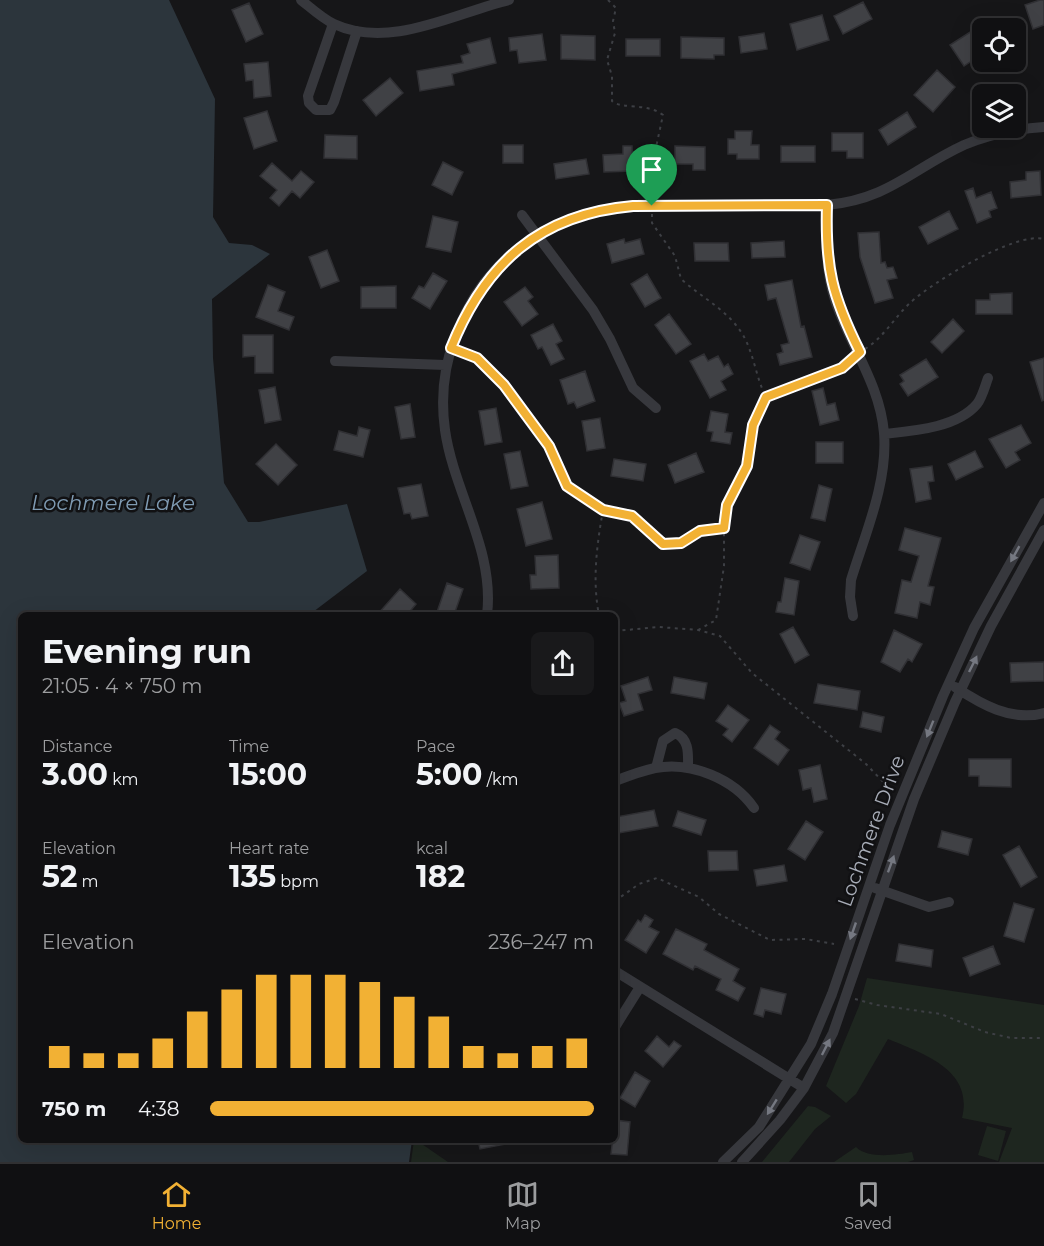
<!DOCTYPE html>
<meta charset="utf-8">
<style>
body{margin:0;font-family:Montserrat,sans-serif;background:#19191b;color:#f1f3f6;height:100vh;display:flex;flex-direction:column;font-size:22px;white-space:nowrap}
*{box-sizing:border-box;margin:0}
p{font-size:20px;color:#9c9d9f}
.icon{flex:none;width:33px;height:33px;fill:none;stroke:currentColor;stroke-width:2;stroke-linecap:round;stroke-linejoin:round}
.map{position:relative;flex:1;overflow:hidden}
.details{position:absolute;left:18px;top:612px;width:600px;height:531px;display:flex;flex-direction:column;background:#101012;border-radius:9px;box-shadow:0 6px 24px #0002,0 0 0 2px #303032}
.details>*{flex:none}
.fabs{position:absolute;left:972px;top:18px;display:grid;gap:12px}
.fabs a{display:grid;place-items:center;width:54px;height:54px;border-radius:9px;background:#101012;box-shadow:0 6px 24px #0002,0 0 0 2px #303032;font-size:30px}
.pin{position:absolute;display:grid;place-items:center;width:51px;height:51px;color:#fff;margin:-62px -26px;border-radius:50% 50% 50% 0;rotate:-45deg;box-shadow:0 0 6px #0007}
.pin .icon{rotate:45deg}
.round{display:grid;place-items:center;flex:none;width:63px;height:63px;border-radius:9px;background:#19191b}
.head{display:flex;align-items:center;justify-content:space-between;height:102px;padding:0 24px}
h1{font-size:33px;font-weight:700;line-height:45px}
.figures{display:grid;grid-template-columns:repeat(3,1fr);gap:9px;height:102px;padding:6px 24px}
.figures div{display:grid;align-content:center}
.figures b{font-size:30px;font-weight:700}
.figures small{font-size:16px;font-weight:400}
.figures p{font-size:16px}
.chart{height:168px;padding:12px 24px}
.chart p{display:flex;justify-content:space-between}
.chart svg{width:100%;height:108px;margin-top:6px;stroke:#f2b134;stroke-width:6}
ul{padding:0 24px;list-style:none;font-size:20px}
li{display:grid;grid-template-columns:96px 72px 1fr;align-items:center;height:45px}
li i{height:15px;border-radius:8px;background:#f2b134}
.menu{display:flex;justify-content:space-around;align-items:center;height:84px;border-top:2px solid #303032;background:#101012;font-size:16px;color:#9c9d9f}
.menu a{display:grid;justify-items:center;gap:3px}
.menu .active{color:#f2b134}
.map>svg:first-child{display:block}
.green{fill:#1e261f}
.water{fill:#2c353c}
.building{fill:#404145;stroke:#303034;stroke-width:1.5}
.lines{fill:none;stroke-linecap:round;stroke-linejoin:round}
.path{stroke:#3d3f44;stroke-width:2;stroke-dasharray:3 4.5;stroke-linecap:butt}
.minor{stroke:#37383d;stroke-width:10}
.oneway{fill:#757881}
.route-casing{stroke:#fff;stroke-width:12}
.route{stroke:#f2b134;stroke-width:8}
.labels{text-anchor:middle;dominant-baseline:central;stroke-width:5;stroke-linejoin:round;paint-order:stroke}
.street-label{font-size:20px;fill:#a8adb8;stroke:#111113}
.water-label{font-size:21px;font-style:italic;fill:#7f9bb3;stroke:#111113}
</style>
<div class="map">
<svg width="1044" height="1162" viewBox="0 0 1044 1162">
<rect width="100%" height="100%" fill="#161618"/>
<path class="green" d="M867,978L1044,1005V1162H999L1012,1128L962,1118C974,1070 924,1054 888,1039L856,1094L846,1103L826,1086L859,1006Z
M808,1106L815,1107L831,1116L815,1129L789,1162H762Z
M987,1126L1006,1131L998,1161L978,1155Z
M414,1140H416L448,1162H411Z
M856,1147C868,1159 896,1155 912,1152L914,1160L908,1162H834Z"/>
<path class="water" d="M0,0H169L215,99L213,217L229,243L252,245L270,254L212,299L213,358L224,483L248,522H259L347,504L367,571L309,615H21V1140H412L409,1162H0Z"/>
<path class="building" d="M1040,0H1044V25L1033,29L1025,5Z
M863,2L872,19L843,34L834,16Z
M249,3L263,34L246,42L232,10Z
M822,15L829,40L797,50L790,24Z
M978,27L982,33V54L964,66L950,45Z
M764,33L767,49L741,53L739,37Z
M542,34L546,60L519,63L517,50L510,51L509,38Z
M561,35L595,36V60L561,59Z
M681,37L724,38V55H714V59L681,58Z
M490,38L496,63L452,74L454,85L420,91L417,71L463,63L461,56L470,53L467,44Z
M626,39H660V56H626Z
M268,62L271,96L254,98L253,80L246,81L244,64Z
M937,70L955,87L933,112L914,95Z
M390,78L403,93L376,116L363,100Z
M267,111L277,141L254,149L244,118Z
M907,112L916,127L888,145L879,130Z
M735,131H752L751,145H759V159H737V154H728V139H735Z
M832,133H863V158H847V151H832Z
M325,135L357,136V159L324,158Z
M503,145H523V163H503Z
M623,146H632L633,171L604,172L603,155L623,154Z
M675,146L705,147V170H693V164H675Z
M781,146H815V162H781Z
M586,159L589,174L556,179L554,164Z
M443,162L463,172L452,195L432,185Z
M272,163L292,181L301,171L314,182L300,198L292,191L279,206L270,198L277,190L260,176Z
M1040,171L1041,195L1011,198L1010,182L1026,180V172Z
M973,188L976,198L991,192L997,208L989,211L991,217L977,223L965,191Z
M949,211L958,229L928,244L919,227Z
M433,216L458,222L451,252L426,247Z
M879,232L881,263L885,262L887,268L893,267L897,278L887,280L893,298L875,303L860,257L858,233Z
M624,239L625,243L640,239L644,254L612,263L607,244Z
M784,241L785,257L752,258L751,243Z
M694,243H728L729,261H695Z
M327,250L339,281L321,288L309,257Z
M433,273L447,281L430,309L412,298L419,286L424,288Z
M647,274L661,298L645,307L631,284Z
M792,280L801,327L804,326L812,357L780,365L777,354L783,352L781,345L789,343L776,298L768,300L765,285Z
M268,285L285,292L278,311L294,317L289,330L256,317Z
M396,286V308H361V287Z
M525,287L533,297L528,301L538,314L522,326L504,302Z
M1012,293V314H976V300H990V294Z
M669,314L691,344L676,354L655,325Z
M953,319L964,331L942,353L931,342Z
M553,324L562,341L556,344L564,359L551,365L542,347L538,349L531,335Z
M243,335H273V373H255V356L243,357Z
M704,354L708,361L718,356L724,367L728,364L733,374L721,381L726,390L710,398L690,361Z
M1044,358V400L1042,401L1030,362Z
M926,359L938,377L908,396L900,384L904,381L900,375Z
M585,371L595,401L577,408L574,402L568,404L560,380Z
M275,387L281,420L265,423L259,390Z
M823,388L827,405L835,403L839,420L820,425L812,391Z
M410,404L415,437L401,439L395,407Z
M496,408L502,442L485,445L479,411Z
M711,411L728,414L725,432L732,433L730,444L711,441L713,432L707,431Z
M600,418L605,448L587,451L582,421Z
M1021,425L1031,443L1015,452L1020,460L1006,468L989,439Z
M359,427L370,430L363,457L334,450L339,431L357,436Z
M816,442H843V463H816Z
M276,444L297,465L278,485L256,464Z
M520,451L528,486L511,489L504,454Z
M975,451L983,467L956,480L948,464Z
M696,453L704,472L675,483L668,465Z
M614,459L646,464L643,481L611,476Z
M932,466L934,481L928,482L931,499L916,502L910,469Z
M421,484L428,516L412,519L410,513L404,514L398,488Z
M819,485L832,489L825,521L811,518Z
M542,502L552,539L526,546L517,509Z
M905,528L941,538L928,586L934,587L930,605L920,602L917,618L895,613L902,580L911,582L919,556L899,550Z
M800,535L820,542L810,570L790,563Z
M558,555L559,588L531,589L530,575H536L535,556Z
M785,578L799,581L794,615L776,612L778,602H781Z
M447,583L463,589L454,615H436Z
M400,589L416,604L407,615H377Z
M793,627L809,655L795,663L780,634Z
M894,630L922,644L912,662L908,659L900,672L881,662Z
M1044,662V681L1011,682L1010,663Z
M648,677L652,690L638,694L643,710L624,716L619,703L626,701L621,686Z
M674,677L707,683L704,699L671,693Z
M818,684L860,691L857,710L814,703Z
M728,705L749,720L732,742L723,735L728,729L716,721Z
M863,712L884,717L881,732L860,727Z
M770,725L780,732L775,739L789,750L778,765L754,748Z
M969,759H1011V787L979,786V776H969Z
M820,765L827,799L814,802L811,788L803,790L799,770Z
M654,810L658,826L619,833L616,817Z
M678,811L706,820L701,835L673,826Z
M806,821L823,832L805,860L788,849Z
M942,831L972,839L968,855L938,847Z
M1019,846L1037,877L1021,887L1003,855Z
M708,851H737L738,870L709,871Z
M784,865L787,881L757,886L754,870Z
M1014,903L1034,909L1024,942L1004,936Z
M645,915L653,920L649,927L659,932L646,953L625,940L638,920L641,922Z
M676,929L707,944L704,950L739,969L733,981L745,988L738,1001L716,990L721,979L695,966L693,970L663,954Z
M899,944L933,950L931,967L896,961Z
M993,946L1000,964L970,976L963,958Z
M761,988L786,994L781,1014L765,1010L763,1017L754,1014Z
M657,1036L669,1047L674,1041L681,1046L663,1067L645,1051Z
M635,1072L650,1081L635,1107L620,1098Z
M615,1120L630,1122L627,1155L611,1154Z
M478,1140H506V1144L480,1149Z"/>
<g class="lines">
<path class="path" d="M608,0L616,8L613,21L615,33L607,60L612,76V101C622,110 646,102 663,115L655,152L660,171L652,196
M652,214V223L675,256L681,279C702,298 728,310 743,335C754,354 756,378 766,397L842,368L849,361
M865,349C884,337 894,318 910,303C931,283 1016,231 1044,239
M462,352L477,358L504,385L549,446L567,486L603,510C597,544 592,580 599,615
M603,510L632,516L662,544L681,543L700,531L724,528
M698,630L716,620L724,566V516L731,497L747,467L753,425L766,397
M615,631L659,627L698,630L720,636L752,673L866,764L889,788
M615,901L639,884L657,878L699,897L719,914L770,940L806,939L834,944
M855,999L877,1005L941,1014L985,1032L1011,1038H1044"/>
<path class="minor" d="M301,0C311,8 323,19 334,24C390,50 455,13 509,0
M333,24L308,96L309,103L316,110H330L334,102L357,31
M1016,114L1021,129
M827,205C826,237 825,269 835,300C850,346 880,384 884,433C888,483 865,534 851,580L850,597L853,616
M522,215L593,310L610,339L633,388L656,408
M335,361L445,365
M884,434C912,431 957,428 977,404C982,398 985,386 988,378
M487,615C495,550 454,493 445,430C439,387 447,350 466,312C494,255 552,217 613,208C641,203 671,206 699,205C742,205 784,205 827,205C889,199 912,169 964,145C990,134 1016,129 1044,127
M955,687C981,704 1011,722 1044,713
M656,768L663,741L675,733C690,739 688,755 688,768
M615,781C628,776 641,771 655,768C691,761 734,779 754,808
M875,888L929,907L949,902
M615,971L804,1088
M615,1027L640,987
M723,1162L759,1127L811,1044L832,994L890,825L943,696L974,628L1044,503
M742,1162L780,1120L804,1088L833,1033L914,799L955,702L991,626L1044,530"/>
</g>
<defs><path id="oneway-solid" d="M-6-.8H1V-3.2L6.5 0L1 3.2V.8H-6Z" transform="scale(1.5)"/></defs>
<g class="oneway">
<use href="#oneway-solid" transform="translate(1015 554) rotate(119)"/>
<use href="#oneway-solid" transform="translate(973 664) rotate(-64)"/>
<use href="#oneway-solid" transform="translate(930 729) rotate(112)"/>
<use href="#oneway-solid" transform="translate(891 864) rotate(-70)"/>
<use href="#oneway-solid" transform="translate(853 931) rotate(109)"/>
<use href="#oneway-solid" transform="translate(826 1047) rotate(-63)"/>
<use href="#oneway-solid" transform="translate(772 1107) rotate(122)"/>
</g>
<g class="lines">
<g class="route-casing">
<path id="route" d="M827,205C825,267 832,296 860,352L842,368L766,397L753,425L747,466L727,505L724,528L700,531L681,543L663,544L632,516L603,510L567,486L549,446L504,385L477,358L451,348C485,263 540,214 633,206Z"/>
</g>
<use href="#route" class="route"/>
</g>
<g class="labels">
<g class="street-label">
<text transform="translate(871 831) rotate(-70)">Lochmere Drive</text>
</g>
<g class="water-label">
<text x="113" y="502">Lochmere Lake</text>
</g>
</g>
</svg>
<div class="fabs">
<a><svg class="icon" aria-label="locate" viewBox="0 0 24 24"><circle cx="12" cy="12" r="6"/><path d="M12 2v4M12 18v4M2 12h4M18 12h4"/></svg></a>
<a><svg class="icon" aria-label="layers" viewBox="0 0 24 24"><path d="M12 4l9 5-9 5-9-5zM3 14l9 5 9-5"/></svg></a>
</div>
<div class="pin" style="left:652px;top:206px;background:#1e9e55"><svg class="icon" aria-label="arrive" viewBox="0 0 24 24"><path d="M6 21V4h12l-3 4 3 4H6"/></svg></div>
<section class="details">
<div class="head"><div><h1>Evening run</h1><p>21:05 · 4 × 750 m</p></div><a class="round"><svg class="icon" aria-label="share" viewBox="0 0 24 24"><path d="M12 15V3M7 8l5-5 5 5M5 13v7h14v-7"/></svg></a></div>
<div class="figures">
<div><p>Distance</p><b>3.00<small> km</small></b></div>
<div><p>Time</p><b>15:00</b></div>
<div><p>Pace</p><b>5:00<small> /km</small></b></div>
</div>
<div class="figures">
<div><p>Elevation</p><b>52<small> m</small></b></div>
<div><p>Heart rate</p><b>135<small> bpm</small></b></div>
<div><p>kcal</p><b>182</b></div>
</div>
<div class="chart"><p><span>Elevation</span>236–247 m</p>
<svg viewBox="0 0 160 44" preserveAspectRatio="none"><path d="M5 44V35M15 44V38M25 44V38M35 44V32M45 44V21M55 44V12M65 44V6M75 44V6M85 44V6M95 44V9M105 44V15M115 44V23M125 44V35M135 44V38M145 44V35M155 44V32"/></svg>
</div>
<ul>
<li><b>750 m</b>4:38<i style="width:100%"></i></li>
</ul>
</section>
</div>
<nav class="menu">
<a class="active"><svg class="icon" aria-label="home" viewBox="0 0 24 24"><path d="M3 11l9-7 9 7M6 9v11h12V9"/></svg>Home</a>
<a><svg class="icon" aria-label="map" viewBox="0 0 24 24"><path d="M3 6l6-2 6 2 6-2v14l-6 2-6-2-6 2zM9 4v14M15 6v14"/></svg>Map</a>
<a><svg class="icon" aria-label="saved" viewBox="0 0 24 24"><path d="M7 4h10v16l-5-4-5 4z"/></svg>Saved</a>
</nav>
